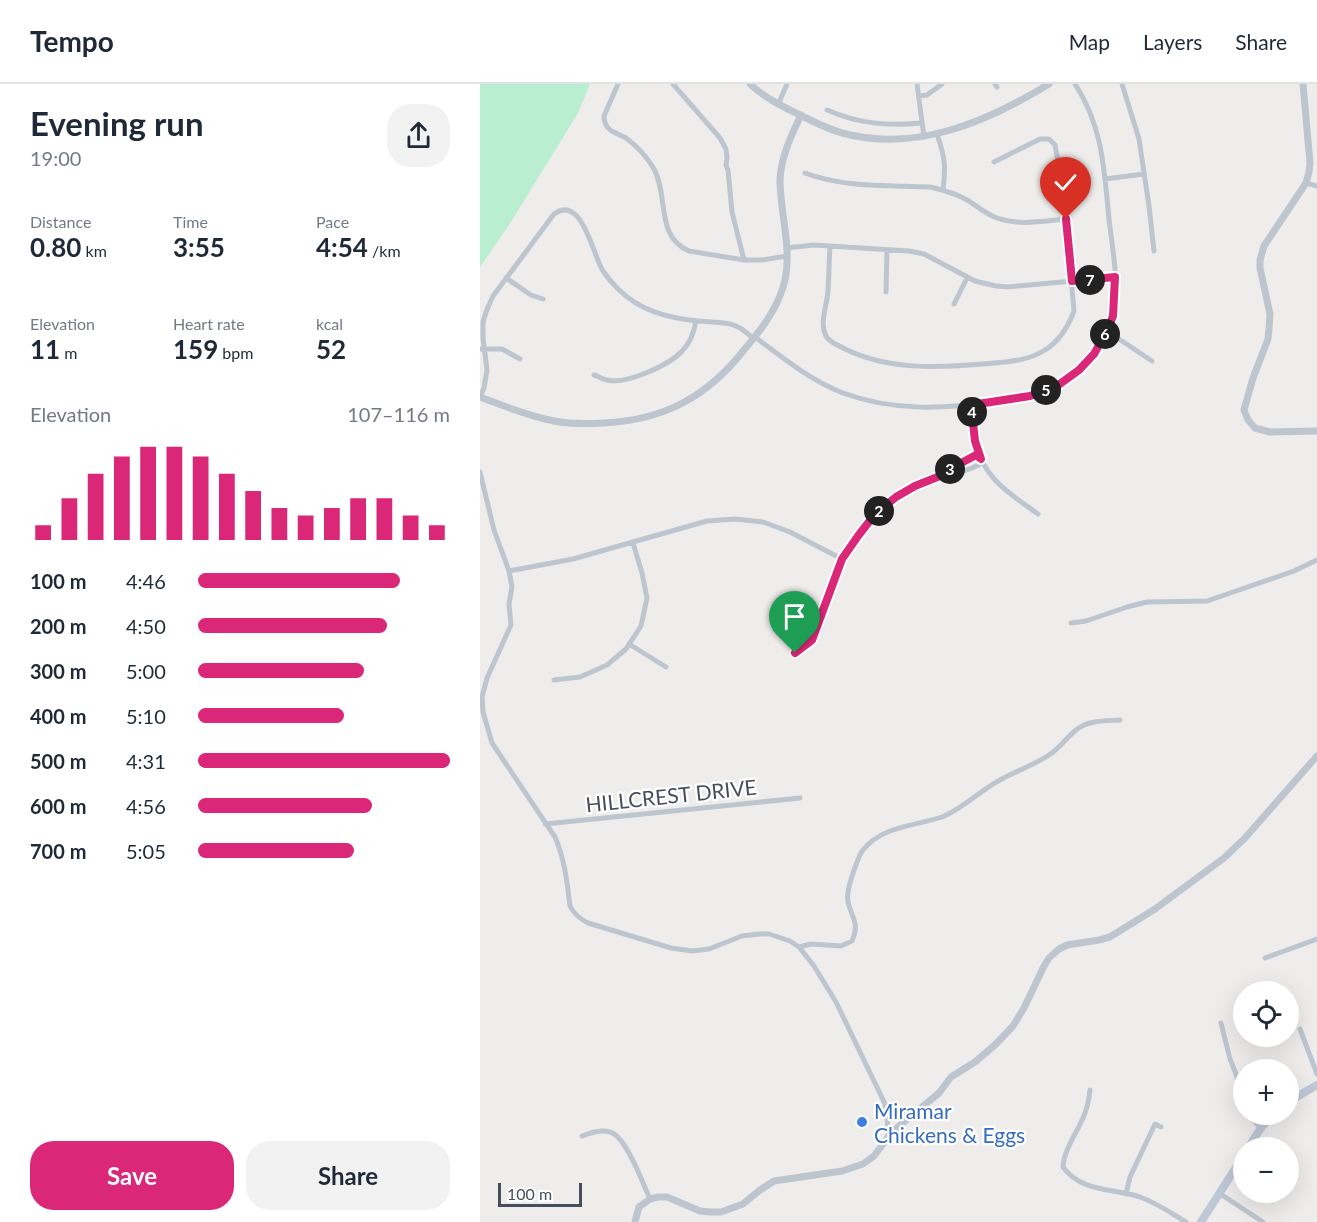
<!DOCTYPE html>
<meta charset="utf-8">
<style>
body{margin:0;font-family:Lato,sans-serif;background:#f2f2f3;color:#1f2937;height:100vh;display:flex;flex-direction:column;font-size:22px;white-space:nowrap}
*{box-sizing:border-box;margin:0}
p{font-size:20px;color:#747a83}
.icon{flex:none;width:33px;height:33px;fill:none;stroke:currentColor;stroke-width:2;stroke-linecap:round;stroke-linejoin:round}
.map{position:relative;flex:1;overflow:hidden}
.details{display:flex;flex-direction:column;background:#fff;width:480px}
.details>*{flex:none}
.buttons{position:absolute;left:753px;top:897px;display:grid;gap:12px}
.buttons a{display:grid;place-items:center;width:66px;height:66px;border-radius:50%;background:#fff;box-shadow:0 6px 24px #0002;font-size:30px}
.scale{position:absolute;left:18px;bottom:15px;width:84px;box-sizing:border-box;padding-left:6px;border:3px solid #454e5a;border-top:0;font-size:16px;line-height:21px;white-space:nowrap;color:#454e5a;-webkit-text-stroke:4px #fff;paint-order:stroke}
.pin{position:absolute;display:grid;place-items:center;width:51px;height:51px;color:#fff;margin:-62px -26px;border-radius:50% 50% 50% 0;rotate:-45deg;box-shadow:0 0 6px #0007}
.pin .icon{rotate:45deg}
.km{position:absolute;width:30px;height:30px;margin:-15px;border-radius:50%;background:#222;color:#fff;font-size:16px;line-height:30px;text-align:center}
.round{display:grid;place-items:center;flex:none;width:63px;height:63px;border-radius:24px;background:#f2f2f3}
.overview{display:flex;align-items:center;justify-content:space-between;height:102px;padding:0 30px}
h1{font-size:33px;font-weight:700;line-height:45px}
.metrics{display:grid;grid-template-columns:repeat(3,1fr);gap:9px;height:102px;padding:6px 30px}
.metrics div{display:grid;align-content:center}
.metrics b{font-size:26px;font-weight:700}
.metrics small{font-size:16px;font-weight:400}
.metrics p{font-size:16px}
.chart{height:168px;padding:12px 30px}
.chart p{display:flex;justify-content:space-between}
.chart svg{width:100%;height:108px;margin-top:6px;stroke:#db2777;stroke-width:6}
.primary-button{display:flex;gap:12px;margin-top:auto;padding:12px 30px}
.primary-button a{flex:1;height:69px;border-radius:24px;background:#db2777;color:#fff;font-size:24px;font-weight:700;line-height:69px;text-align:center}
.primary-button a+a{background:#f2f2f3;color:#1f2937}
ul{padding:0 30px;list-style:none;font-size:20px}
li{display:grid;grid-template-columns:96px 72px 1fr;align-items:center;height:45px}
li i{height:15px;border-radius:8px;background:#db2777}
header{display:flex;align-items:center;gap:36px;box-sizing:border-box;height:84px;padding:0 30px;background:#fff;border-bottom:2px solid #e0e1e3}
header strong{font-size:28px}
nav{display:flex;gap:33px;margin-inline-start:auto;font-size:21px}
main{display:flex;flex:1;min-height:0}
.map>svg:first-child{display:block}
.green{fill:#b9eed0}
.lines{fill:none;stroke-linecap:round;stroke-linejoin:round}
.minor{stroke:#bdc6cf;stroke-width:5}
.tertiary{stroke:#bdc6cf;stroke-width:7}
.secondary{stroke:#bec8d6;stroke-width:8}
.route-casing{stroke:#fff;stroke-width:12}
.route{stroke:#db2777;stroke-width:8}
.shop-dot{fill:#3f7fe0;stroke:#fff;stroke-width:2}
.labels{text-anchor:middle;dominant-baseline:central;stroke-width:4.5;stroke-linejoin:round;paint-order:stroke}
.street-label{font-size:21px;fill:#454e5a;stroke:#fff}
.shop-label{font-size:21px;fill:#366cbe;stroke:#fff;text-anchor:start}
</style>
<header>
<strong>Tempo</strong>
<nav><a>Map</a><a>Layers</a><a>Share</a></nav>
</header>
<main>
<section class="details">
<div class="overview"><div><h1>Evening run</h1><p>19:00</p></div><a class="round"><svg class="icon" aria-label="share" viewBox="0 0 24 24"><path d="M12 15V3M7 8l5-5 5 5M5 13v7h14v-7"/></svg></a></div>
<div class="metrics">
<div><p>Distance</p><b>0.80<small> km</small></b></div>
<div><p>Time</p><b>3:55</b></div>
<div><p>Pace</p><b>4:54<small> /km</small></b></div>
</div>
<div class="metrics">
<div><p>Elevation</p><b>11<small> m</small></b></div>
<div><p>Heart rate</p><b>159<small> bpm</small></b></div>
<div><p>kcal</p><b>52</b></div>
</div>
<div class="chart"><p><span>Elevation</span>107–116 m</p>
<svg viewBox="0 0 160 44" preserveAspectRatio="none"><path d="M5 44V38M15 44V27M25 44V17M35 44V10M45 44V6M55 44V6M65 44V10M75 44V17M85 44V24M95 44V31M105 44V34M115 44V31M125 44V27M135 44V27M145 44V34M155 44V38"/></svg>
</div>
<ul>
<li><b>100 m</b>4:46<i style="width:80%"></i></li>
<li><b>200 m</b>4:50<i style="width:75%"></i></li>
<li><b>300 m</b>5:00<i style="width:66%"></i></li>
<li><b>400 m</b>5:10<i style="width:58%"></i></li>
<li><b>500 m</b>4:31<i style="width:100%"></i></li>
<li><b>600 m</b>4:56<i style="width:69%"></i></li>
<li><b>700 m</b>5:05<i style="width:62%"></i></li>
</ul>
<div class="primary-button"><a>Save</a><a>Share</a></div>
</section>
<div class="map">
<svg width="837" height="1138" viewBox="0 0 837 1138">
<rect width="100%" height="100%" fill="#efecec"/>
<path class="green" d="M0,0H110L98,29L29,141L0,183Z"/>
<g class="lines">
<path class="minor" d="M138,0L124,32C124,37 126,42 129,45C134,49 141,51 146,54C157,62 167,73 174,85C189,113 175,152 209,167L264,176H282L307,172
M193,0L240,54L246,65L247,74L246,81L248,86L252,128L264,176
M437,0L444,53
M515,0L517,3
M642,0L659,55L669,122L674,167
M439,12L447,11L462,0
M298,21L307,0
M347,26C379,40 407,42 442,39
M457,50C465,74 466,81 463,106
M325,89C365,104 409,101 450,103C464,106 477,110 489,117C498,123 506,130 517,134C539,142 563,137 586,135
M625,95L664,90
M826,99L837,102
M350,162C349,177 349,192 348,207C347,222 339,239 346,252C350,259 358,261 365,265C408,286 456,284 503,280C524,278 546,278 565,266C580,257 588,243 594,227L583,104L575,61L569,55H560L514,78
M306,164L334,161L429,167L444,170L495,197L516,202L528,203L635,193
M26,194L51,211L63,215
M406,208L407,166
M474,220L487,194
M627,247L672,277
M275,253C303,274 330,296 363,309C415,328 465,325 519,317C543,313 568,310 588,295C608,281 625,258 632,234C641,206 632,163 629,135C624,85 623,43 595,0
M0,265H22L40,275
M114,291C118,292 122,295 127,296C146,301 190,281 203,266C211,258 214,248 216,237
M0,313L4,304L7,286L3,254V238L6,228L13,212L74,130C102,109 113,172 123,187C127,193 133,200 138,205C160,227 188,234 218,237C229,238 240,238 250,240C260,242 267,249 274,255
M491,321C492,333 492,346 495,358C504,395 529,409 558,430
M0,388L14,446L29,487L32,503L29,520L31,541L7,594L2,613L3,628L12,659L75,753C85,776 87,798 90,822C94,830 100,835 108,839L191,864L212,867L229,865L262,852L279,850H289L310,857L319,863L334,882L356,918L406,1022L414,1027L432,1032
M29,487L93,475L227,437L255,435L283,438L310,448L362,475
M591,539L606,537L647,523L667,518L727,517L814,487L837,476
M149,560L186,583
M315,569L332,556L362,475L378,452L395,430L416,413L435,403L465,389L470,385L496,371L501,375L500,380C490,386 476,389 465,389
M74,596L100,593L127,581L146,565L161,542L167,514L162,489L153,459
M65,740L320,714
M319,863L331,860L361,862L372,857C380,839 372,835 368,818C368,815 367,812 368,809C368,802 379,770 383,766C402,742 435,742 462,733C482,725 501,706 520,696C536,687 554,681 569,671C580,664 586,654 596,646C608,636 625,637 640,636
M785,874L837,855
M741,939L750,975L756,990L764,1023
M820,945L837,990
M610,1006C609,1016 607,1025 603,1034C596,1050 584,1066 583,1083C602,1109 634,1104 660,1113C677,1119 691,1129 706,1138
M405,1022L407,1028L408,1053
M768,1030L781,1044
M102,1052C111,1049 121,1045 130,1048C146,1052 163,1100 170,1115
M739,1109L783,1138
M646,1110L650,1093L675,1040L681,1043"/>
<path class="tertiary" d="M270,0C286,15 304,23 324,33C336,39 349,45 362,49C435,69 507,38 569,0
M823,0L830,79L829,88L826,99L784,162L780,176V184L790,230L789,245L788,255L773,294L764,326L768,336L775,344L790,348L837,347
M0,313C24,322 48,332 74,337C90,340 107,340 124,339C184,336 227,313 264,266C281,246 299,223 305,196C312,164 300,128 300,96C301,73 311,52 321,31
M155,1138L159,1123L170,1115L178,1113H187L220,1127L231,1128H241L263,1120L280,1106L294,1097L362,1087L383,1080L394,1072L412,1048L459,1009L471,993L495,978L516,960L533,942L544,924L564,882L569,874L579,865L587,861L619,856L630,853L675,825L744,774L765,754L837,672"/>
<path class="secondary" d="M808,1018L837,1001
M768,1064L781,1044L793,1030
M721,1138L764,1071"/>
</g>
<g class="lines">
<g class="route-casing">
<path id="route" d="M315,569L332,556L362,475L378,452L395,430L416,413L435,402L465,390L470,385L496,371L501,375L495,357L491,321L550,312L577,302L599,286L614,270L627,247L633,232L635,193L592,197L586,135"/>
</g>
<use href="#route" class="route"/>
</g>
<circle class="shop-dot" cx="382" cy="1038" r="6"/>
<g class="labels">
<g class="street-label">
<text transform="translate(191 711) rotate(-6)">HILLCREST DRIVE</text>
</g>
<g class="shop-label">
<text x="394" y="1026">Miramar<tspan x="394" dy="24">Chickens &amp; Eggs</tspan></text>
</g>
</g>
</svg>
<div class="buttons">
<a><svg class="icon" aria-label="locate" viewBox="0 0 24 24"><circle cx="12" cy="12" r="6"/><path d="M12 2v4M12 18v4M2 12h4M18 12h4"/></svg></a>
<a>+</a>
<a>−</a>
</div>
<div class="scale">100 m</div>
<div class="pin" style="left:315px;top:569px;background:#1e9e55"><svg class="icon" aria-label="arrive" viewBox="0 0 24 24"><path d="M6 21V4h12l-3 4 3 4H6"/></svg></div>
<div class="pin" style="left:586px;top:135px;background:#d93025"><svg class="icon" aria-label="check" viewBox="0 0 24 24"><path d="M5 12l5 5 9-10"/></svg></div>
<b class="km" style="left:399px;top:427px">2</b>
<b class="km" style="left:470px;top:385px">3</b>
<b class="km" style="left:492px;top:328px">4</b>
<b class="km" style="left:566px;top:306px">5</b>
<b class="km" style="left:625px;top:250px">6</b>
<b class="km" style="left:610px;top:196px">7</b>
</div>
</main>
